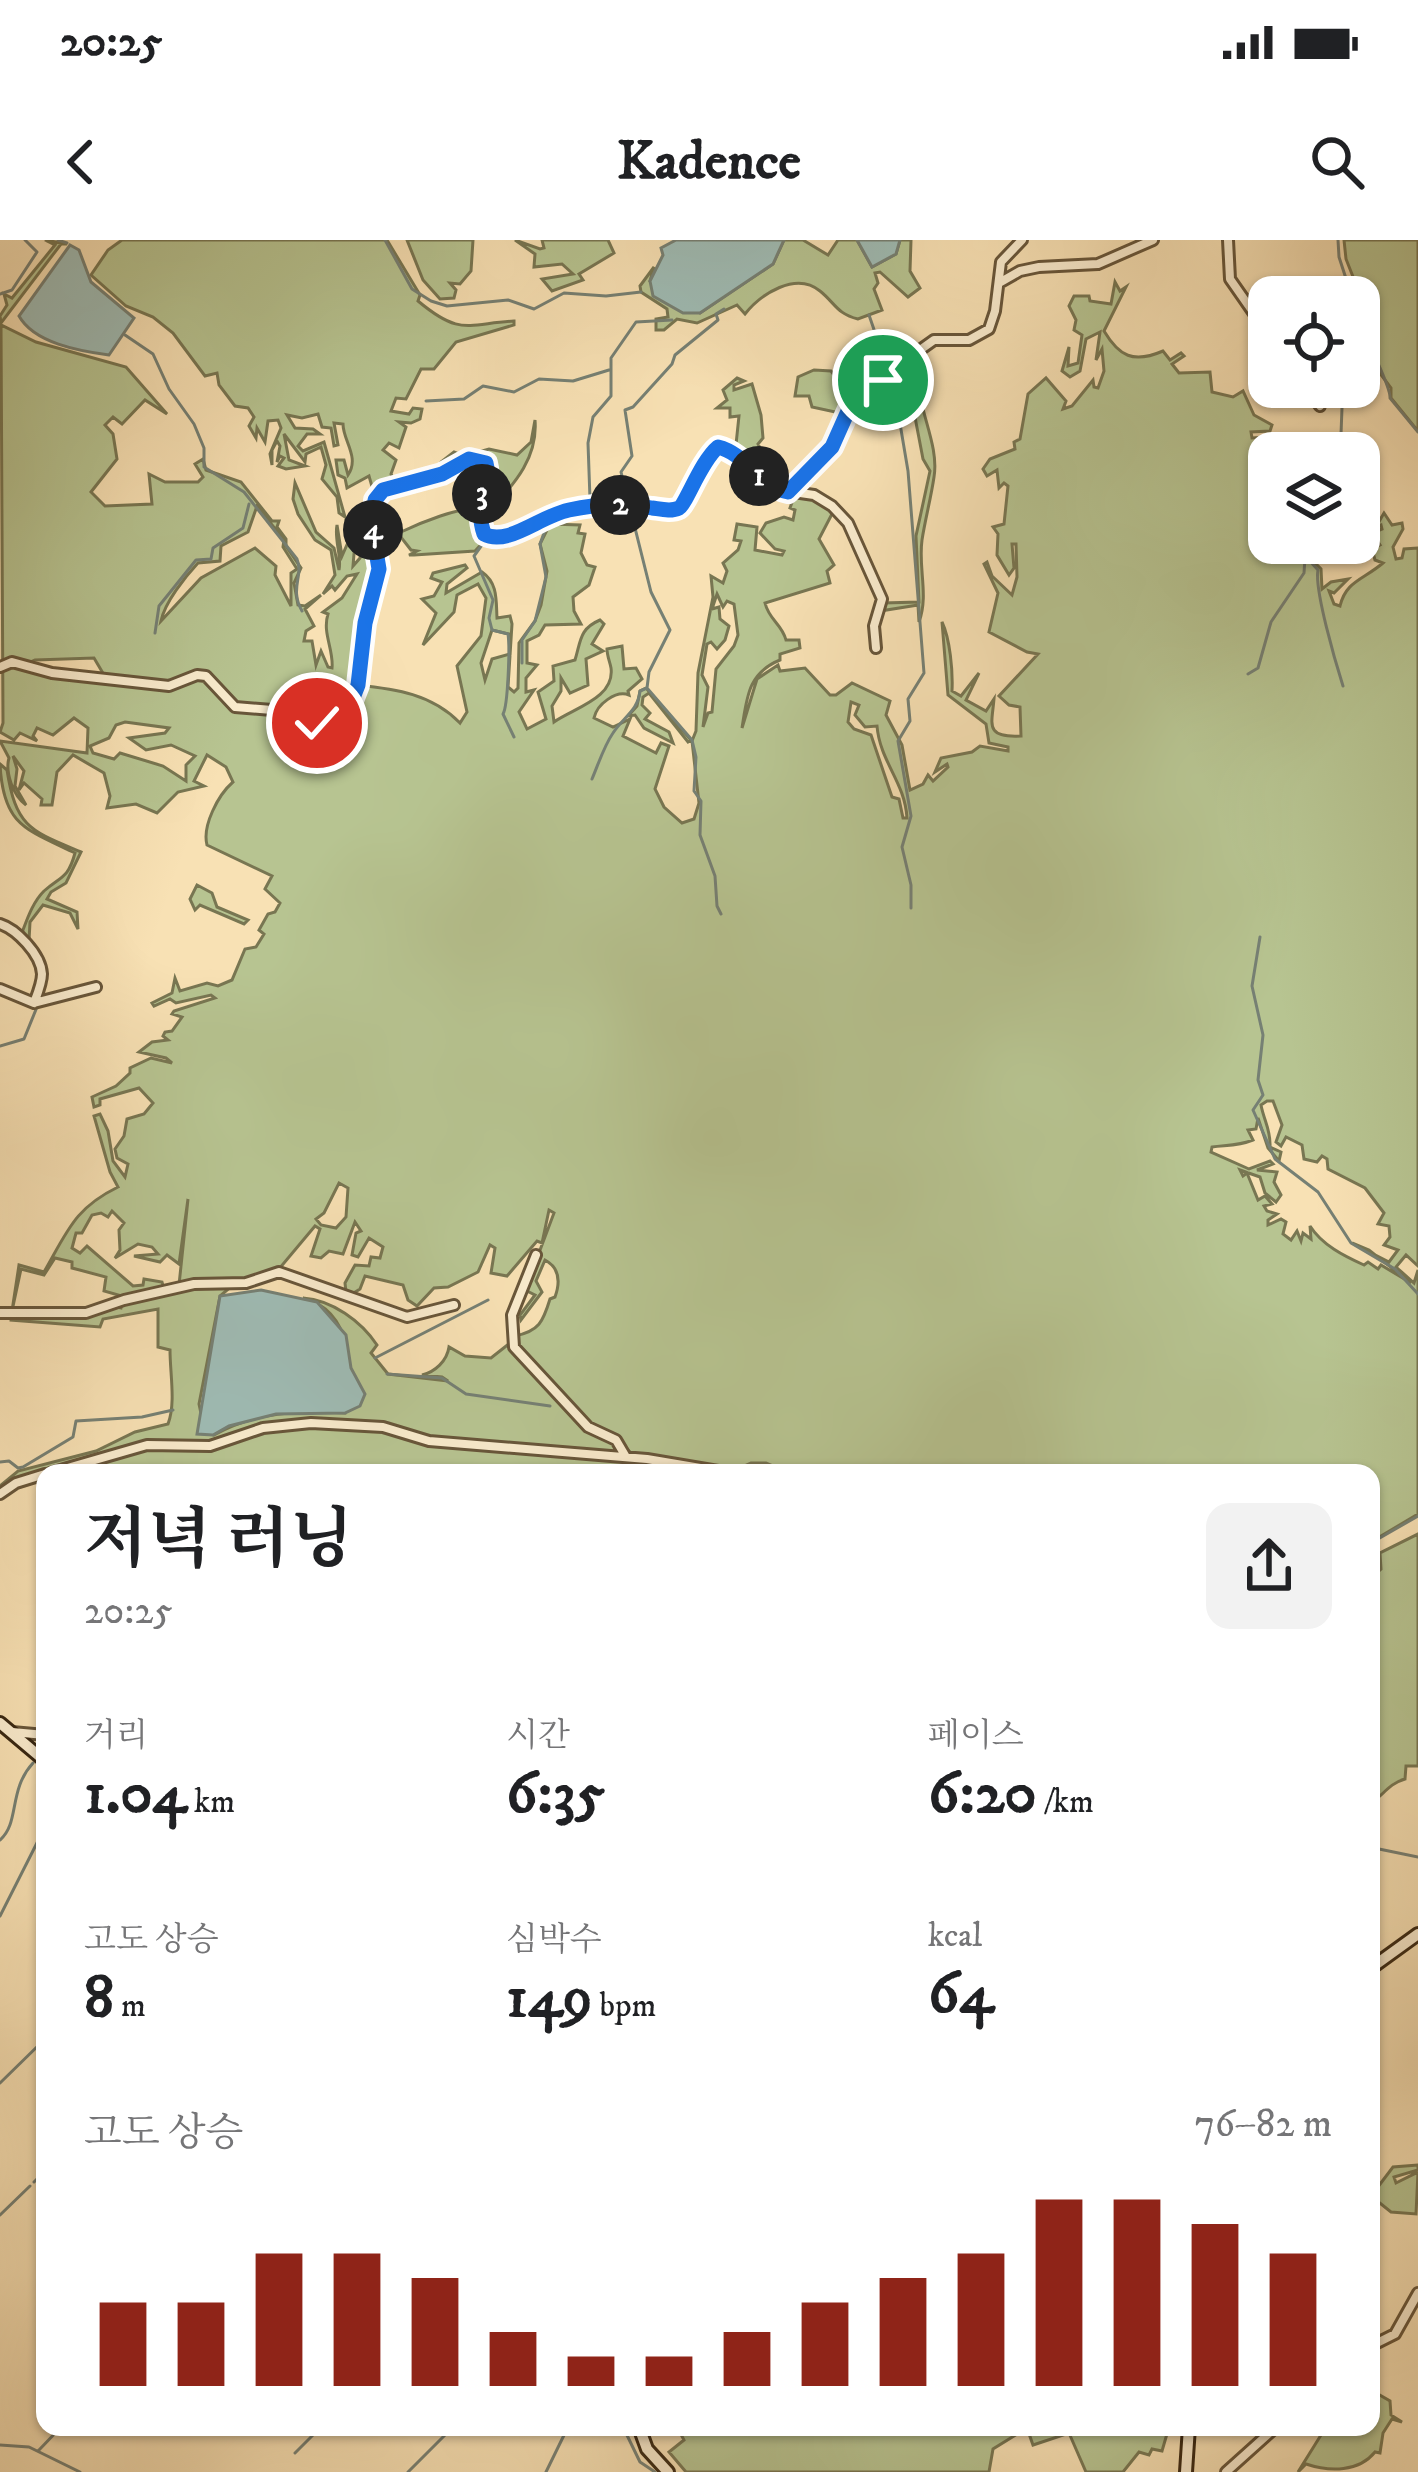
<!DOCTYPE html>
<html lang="ko">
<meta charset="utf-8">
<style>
body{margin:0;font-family:"IM FELL DW Pica","Noto Serif KR",serif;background:#f2f2f2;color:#202124;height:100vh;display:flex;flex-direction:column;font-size:45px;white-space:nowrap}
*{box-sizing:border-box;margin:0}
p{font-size:39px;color:#757577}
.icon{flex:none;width:66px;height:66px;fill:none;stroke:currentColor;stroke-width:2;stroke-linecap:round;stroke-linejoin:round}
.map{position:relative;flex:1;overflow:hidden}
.side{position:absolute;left:36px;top:1224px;width:1344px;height:972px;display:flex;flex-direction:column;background:#fff;border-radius:24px;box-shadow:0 3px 9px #0004}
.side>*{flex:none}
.fabs{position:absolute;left:1248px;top:36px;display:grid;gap:24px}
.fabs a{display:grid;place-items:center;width:132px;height:132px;border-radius:24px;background:#fff;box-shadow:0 3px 9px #0004;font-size:60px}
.pin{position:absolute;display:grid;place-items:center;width:102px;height:102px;color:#fff;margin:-51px;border:6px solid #fff;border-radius:50%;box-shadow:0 3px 12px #0007}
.km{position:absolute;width:60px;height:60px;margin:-30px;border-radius:50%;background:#222;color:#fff;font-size:33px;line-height:60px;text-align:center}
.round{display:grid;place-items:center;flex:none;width:126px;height:126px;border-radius:24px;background:#f2f2f2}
.headline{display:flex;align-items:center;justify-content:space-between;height:204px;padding:0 48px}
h1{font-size:66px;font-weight:700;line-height:90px}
.metrics{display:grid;grid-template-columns:repeat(3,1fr);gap:18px;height:204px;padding:12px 48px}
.metrics div{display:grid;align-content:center}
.metrics b{font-size:60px;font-weight:700}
.metrics small{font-size:33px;font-weight:400}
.metrics p{font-size:33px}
.chart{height:336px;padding:24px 48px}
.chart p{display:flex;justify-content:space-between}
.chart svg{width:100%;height:216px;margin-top:12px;stroke:#8f2418;stroke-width:6}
.status{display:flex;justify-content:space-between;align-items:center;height:84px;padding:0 60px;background:#fff;direction:ltr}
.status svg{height:33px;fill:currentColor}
header{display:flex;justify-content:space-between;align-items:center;height:156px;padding:0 48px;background:#fff;font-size:54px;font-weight:700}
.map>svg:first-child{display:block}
.green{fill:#b7c491;stroke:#787652;stroke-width:3;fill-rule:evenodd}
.water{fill:#9fbcb5;stroke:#768074;stroke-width:3}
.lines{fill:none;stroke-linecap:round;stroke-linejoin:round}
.stream{stroke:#768074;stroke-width:3}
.street-casing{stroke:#68563a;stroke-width:14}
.secondary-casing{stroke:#382712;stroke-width:16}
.street{stroke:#faecce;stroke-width:8}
.secondary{stroke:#faecce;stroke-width:10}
.route-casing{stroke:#fff;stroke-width:24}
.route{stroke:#1a73e8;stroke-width:15}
</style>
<div class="status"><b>20:25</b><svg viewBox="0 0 49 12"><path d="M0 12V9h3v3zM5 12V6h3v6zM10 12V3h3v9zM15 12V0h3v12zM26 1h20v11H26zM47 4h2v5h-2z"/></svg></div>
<header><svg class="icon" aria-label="back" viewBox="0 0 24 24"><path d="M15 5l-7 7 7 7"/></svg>Kadence<svg class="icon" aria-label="search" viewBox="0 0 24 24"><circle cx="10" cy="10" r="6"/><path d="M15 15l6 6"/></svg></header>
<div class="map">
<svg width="1418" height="2232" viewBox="0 0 1418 2232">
<rect width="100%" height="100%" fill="#f8e1b4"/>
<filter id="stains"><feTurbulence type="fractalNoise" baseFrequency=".00167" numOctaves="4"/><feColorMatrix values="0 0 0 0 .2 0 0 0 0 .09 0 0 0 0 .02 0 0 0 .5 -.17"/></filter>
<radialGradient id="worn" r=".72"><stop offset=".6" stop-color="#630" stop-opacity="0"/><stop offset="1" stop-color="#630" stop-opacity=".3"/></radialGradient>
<path class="green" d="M45,0L67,4H61L1,83L0,76L7,65L4,54L12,58L55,5Z
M122,0H387L420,55L418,61C460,96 466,84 514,81V85L456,102L434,129H421L406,159L396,158L391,171L409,174L413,168L422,169L420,179L411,183L399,182L406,187L399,208L389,203L383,210L396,220L391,234L395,241L409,242L440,233L441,222L454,212L464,216L489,209L517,215L531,202L535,180C538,216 516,243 492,267L495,271L482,290L488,297L475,311L414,315H409L417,311L411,310L400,296L401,292C422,282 457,268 479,268L474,245L482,228L462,227L383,250L372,265L368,264L373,250L369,236L347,248L345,238L338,235L336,220H344L348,235C360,217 343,201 343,184L334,183L338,205L334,206L331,188L322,187L318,174L302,178L287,175L295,188L313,189L320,194H307L298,206L303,211L324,202L345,277L339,273L337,257L322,239L326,225L321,207L306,214L305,222L284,194L289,220L305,226L286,229L278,226L284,218L280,216L277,222L280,206L277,201L272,210V225L270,214L281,188L278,180L268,181L265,202L257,188L256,198L249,186L254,177L248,168L235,166L219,145L217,133L205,136L173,93L153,77L126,66L91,35L108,10Z
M407,0H473L471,31L460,44L450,43L456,50L454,58L440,59L423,40Z
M515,0L540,9L544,8L542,0H608L614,13L579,34L583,40L552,51L542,39L573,34L562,24L534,27L535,14Z
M784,0H803L828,15L838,0H857L872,27L896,14L900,0H911L910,31L920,48L908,57L880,32L875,33L878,43L874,49L882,70L858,79C837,74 835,63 820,51C796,31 761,54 745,74L737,65L697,83L677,79L664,90H656V79L668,77L667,69L641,52L640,46L654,27L650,41L700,73L773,24Z
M1344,0H1418V191L1391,158V148L1379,132L1359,83L1361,57L1346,19Z
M1115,42L1120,51L1126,47L1104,91C1119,116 1133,124 1163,111L1170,120L1181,113L1184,116L1172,124L1179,133L1210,132L1212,152L1233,157L1243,151L1254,175L1272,185L1270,191L1251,192L1252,198L1265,197L1275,207L1269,213V303H1306V314L1321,329L1322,349L1331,342L1348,339L1334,353L1329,351L1334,364L1340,366C1346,341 1363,340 1383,323L1375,320L1372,309L1380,305L1372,293L1382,289L1381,285L1359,293L1377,285L1384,273L1392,285L1402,283L1403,289L1393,307L1396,319L1402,318L1404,309L1418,308V1026L1406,1015L1396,1027L1414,1043L1418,1030V1274L1371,1302V1233H789L766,1223H751L735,1230L634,1216L615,1197L593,1189L516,1107L515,1096C539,1091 543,1082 550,1059L555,1057C560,1043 560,1028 545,1020L536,1041L542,1052L521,1080L520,1075L535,1055L525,1050L554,973L549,970L542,1003L537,1001L507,1036L491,1033L495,1008L490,1005L478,1032L448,1047L434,1048L417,1066L408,1060L403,1045L365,1036L360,1049L352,1054L346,1052L345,1043L355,1025L369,1026L371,1017L380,1018L383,1007L369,998L358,1017L352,1015L356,993L361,991L355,982L343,1014L329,1011L321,1018L311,1016L320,989L315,986L279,1029L236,1042L179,1045L188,959L179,1024L167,1015L160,1022L134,1016L158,1014L152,1007L138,1004L115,1018L120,1010L119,990L124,983L112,971L108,977L101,973L92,975L82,993H76L72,1008L80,1013L87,1006L133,1046L143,1045L144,1039L162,1042L164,1049L125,1057L104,1051L106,1037L72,1028V1022L55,1018L44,1035L21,1029L12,1071L19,1025L44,1032C68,990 75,968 118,947L110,932L94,876L100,874L108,891L113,921L125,937L128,924L117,918L115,909L124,896L127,879L144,874L153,863L139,848L100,859V865L94,867L92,857L116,846L130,833V828L151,818L172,823L166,818L139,812L152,802L168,800L163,796L165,792L172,791L182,777L172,774L174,771L215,758L211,755L176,763L170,759L154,766L152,763L172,753L175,738L180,751L207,743L218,746L232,740L245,709L256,707L264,694L259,690L268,674L275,672L280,663L265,649L272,636L207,605C202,586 218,555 233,542L226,527L207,515L194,541L204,546L178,552L157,573L136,564L107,568L110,556L104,533L73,515L57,532L52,565H41L42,559L24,543L19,550L24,531L13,516L17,529L15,546L26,565C13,556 5,532 9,518L0,501L87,513L88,488L74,478L53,495L37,488L33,496L37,501L20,493L14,500L0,492L3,483L1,85L36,102L126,127L167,174L145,160L122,184L113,177L105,185L113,194L117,219L91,252L105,266L152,264L149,234L165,242H198L203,237L195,224L203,219L206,230L241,242L272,281H279L277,287L286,299V306L301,328L294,343L298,365L305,366L321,355L305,369L314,386L306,391L304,401H312L316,425L321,411L328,427L332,428C334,410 322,393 328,374L323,372L342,358L357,334L347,336L335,350L332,346L323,354L335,335L331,310L315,300L298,274L293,259L295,243L316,292L334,308L339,330C342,316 334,300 337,285L342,316L349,300L346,281L351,282L350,293L355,302L353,326L360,318L363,292L372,297L378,321L357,445C396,449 432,454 460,483L467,472L457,426L481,396L486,358L478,344L457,355L454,372L423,405L436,373L422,359L434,356L442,342L431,338L433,333L465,325L467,328L447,344L446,353L482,332C498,343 496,360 497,378L510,376L512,384L508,447L514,452L518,448L519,403L535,381L541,365L547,331L540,304L550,284L580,285L578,293L585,294L581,313L587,325L595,327L589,345L573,357L574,371L581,384L545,385L539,395L527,401V423L537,425L526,438V452L534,450L519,472L527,489L546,479L538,452L554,441L553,426L575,420C581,401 579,389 600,380L604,384L592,404L603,411L586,419L588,445L570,453L561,438V451L552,466L554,482C574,468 615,458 611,428C610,422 607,416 607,409L622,406L624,429L636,428L642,439L628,451L629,455C616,450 597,464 594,478L613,487L630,479L623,496L656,513L661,503L669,506L655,549L664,567L682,583L694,579L699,563L692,501L696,491L698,433L713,357L711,336L723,343L727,331L723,323L738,310L741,301L734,300L737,284L757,287L755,310L782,315L784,311L775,309L760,293L766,283L784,277L793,280L795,270L790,268L795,254L821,260L833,272L819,299L834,325L827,331L830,343L765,363C769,380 782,384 786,400H799L800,408L780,414V420C748,433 747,457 742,488L757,439L778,425L780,431L805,428L830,455H836L852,443L890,461L886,475L902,505L910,550L923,544L928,535L933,541L948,527L947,524L935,532L941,518L972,512L980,506L1008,511V507L989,503L986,484L948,455L942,382C950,399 953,431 952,451L961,456L979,433L966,460L986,471L994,459C992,484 984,498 1021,496L1020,467L1009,465L999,456L1038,414L1027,412L989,392L998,353L984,324L987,322L992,336L1012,355L1017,337L1016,304H1012L1014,328L1009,335L997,315L998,294L993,287L1004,284L1008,246L1004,243L999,248L997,230L987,236L983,229L990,219L1015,209L1014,202L1020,199L1028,154L1046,138L1066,161L1063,169L1072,166L1093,140L1094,147L1098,148L1104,131L1102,109L1096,120L1100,92L1086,99L1080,131L1070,137L1062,131L1069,107L1068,126L1078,123L1082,95L1074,90L1076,80L1069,66L1074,56H1089L1090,61L1111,64ZM257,266L284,300L283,307L297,329L291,333V366L275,335L276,326L255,308L201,338L161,381C165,362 185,337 198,323L220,321L221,306L248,292ZM717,354L723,367L727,361L734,364L738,395L734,406L716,429L712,472L708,473L703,487L708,447L702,435L707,404L711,402L717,409L725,400L729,386L720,379L719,367L712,369ZM492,390L509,394L510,414L492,419L485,440L481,423ZM94,418L107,440L24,425L35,420ZM851,462L859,465L855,475L865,487L877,486C880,522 905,542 907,578H903L899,559L892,557L871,495L854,489L848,482ZM125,482L169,488L165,493L129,498L146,510L171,505L195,516L186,525V541L163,526L120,513L114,519L93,513L90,506L109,498L116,485ZM1267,861H1273L1282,885L1276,902L1281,906L1286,897L1302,905L1304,919L1317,922L1322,916L1327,919L1328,929L1365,948L1384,973L1378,984L1389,986L1390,997L1384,1005L1398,1010L1389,1022L1352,1003L1369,1010L1411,1043L1381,1025L1378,1029L1368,1022L1364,1025C1344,1016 1322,1005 1310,986L1311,999L1303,993L1301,1001L1297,991L1291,1000L1283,994L1286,982L1281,979L1268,985V980L1277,974L1267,971L1264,966L1272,964L1265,956L1258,960L1247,933L1243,936L1240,930L1260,937L1265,953L1276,962L1281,955L1274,942L1277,932L1257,930L1273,924L1270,921L1249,929L1211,912L1212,907C1227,905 1238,906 1253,900L1248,890L1256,889L1258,878L1268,908L1279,921L1281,912L1270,907C1271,890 1264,881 1261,865ZM339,943L348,948L346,977L336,988L321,985L316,979L324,973Z
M925,111C903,148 941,196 934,237C931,258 925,280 922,300C918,328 929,355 919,382L918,365L880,371L883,363L919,362L916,296L930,231L923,219L905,125Z
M814,130L831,131L849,155H858L841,177L840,173L812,167L809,156H795L798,137Z
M737,138L744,141L734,145V150L752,144L761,175L763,198L758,204L768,224L760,238L772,248L750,253L735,214L739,176L730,177V168H717L727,160L723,150Z
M646,448L691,500L688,502L649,453L643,457L642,465L650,473L645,479L669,492L673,503L644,488L635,475L628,476L637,466L640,451Z
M0,524L7,530C16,588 31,591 81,612L66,643L51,652L47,659L77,672L78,689L70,673L43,665L30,682L29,701L21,695C27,680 32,663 44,651C61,636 68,639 75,613C25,589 3,585 0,524Z
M197,645L212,653L217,667L248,680L244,684L200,665L195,670L190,659Z
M198,1045H233L220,1056L199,1164L205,1192L214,1195C254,1172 300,1170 345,1173C351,1131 355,1072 303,1058C332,1060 361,1081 377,1105L371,1113L388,1134L448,1141L442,1137L422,1135C435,1132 447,1121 449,1107L465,1116L491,1118L510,1103L584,1187L612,1200L618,1212L426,1198L390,1186L305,1181L210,1203H146L22,1239L0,1252V1246L18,1231L96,1211L135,1192L168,1184C176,1163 170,1134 170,1110L158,1107V1069L103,1079L100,1087L11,1080V1076H74L113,1066L121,1068L123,1060Z
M285,1186L369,1187L422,1200L647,1220L725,1233H57L147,1206L210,1207L263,1189Z
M1418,1294V1526H1406L1405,1539C1387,1544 1382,1558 1371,1562V1338L1381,1329L1380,1313Z
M1418,1925V1930L1394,1937L1396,1943L1418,1932L1416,1974L1391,1972L1371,1956L1393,1927Z
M1371,2150L1390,2161L1391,2175L1402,2182L1392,2179L1383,2193L1380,2213L1375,2212C1359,2232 1330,2232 1306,2224L1298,2232L1326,2187H1371Z
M677,2187H1169L1162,2211L1152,2209L1149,2215L1139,2212L1123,2232H1086L1069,2193L1033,2205L1027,2188L993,2209L989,2232H686L669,2212L684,2200Z"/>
<path class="water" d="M676,0H784L773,24L700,73H683L653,56L650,41L663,15L661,8Z
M857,0H900L896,14L872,27Z
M70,5L79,10L91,42L134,78L109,115C79,111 34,103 19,76Z
M261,1050L317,1062L346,1095L351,1128L365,1154L360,1166L345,1173L276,1174L229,1186L213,1195L197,1194L220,1056Z"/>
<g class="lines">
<path class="stream" d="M58,0L67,3
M385,0L412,49L431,61L447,66L508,60L534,69L564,53L606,56L641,52
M1338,0L1339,17L1352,57
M0,54L12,50L37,12L25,0
M869,75L894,148L908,231L924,433L908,459L910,481L898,501L911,576L902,607L911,645V668
M1359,84C1366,97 1391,148 1390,158L1418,192
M125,95L153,114L169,149L194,184L204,208V227L244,252L297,319C304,336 289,348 302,371
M1359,131L1367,105
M426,161L464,159L483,146L514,152L539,139L573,141L609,130
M1341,194L1342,168L1351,147
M1340,197V213
M585,265L590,259L588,203L593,177L611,156V118L636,82L672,80
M487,298L474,316L493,360L489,378L492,390L508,394C510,407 508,466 503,474L514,497
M1308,319L1318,330C1314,349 1336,424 1343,446
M155,393L159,366L196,320L211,319L213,308L243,288L249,264
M522,423V400L535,381L546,337L540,304L549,279
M1248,434L1258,428L1271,382L1304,333L1306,303
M647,448L692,500L696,517L694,551L701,561L700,595L715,636L717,666L721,674
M592,539C598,525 604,506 613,493C623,477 638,471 640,451L647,448L649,432L670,390L651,352L621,232L632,216L625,170L633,167L672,124L675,115L718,80L716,74L724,69
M1260,697L1252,746L1263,795L1258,840L1263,855L1253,870L1275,919L1318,952L1351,1003L1395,1029L1418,1054
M0,806L24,799L37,767
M375,1118L488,1060
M387,1134L442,1138L466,1154L550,1166
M0,1222L9,1221L18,1228L23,1227L73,1197L76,1181L142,1177L173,1170
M1371,1303L1418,1276
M0,1600C20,1583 8,1550 33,1523
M1371,1603L1379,1609L1418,1617
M0,1676L45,1587
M0,1843L45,1799
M34,1942L45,1931
M0,1975L30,1946
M623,2187L640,2222L655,2232
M0,2205L29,2207L80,2232
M39,2210L61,2187
M295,2213L321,2187
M408,2232L453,2187
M546,2232L568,2187"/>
<g class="street-casing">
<path id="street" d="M1228,0L1230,39L1269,95
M999,43L1020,31L1039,27L1098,24L1153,0
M1306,147L1320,166
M789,252L832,207L853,160L868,147L934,100H969L989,89L995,71L1001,22L1022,0
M0,427L12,422L52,433L169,446L197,435L206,436L235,467L272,470L335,485C366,464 358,413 366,380C370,362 378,344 379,326C380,301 364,276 379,253L442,234L468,219L486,223C492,244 477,264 482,289C503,313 532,280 557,273C581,266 608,263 633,265C649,266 663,272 680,268L703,224L722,207L751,226L773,249L814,255L832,266L848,283L882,359L874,386L876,408
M0,684C16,689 41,714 42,734C42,743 37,755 34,763
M0,749L34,763L96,747
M536,1015L512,1075L514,1107L588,1187L616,1200L626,1217
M0,1073H86L124,1060L194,1044L246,1043L279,1032L407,1077L454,1065
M50,1233L147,1205L210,1206L263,1188L311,1183L383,1187L429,1201L647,1219L730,1233
M0,1254L16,1243L45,1234
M12,1492L45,1495
M1371,2106L1395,2094L1418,2053
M1226,2232L1276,2187"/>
</g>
<g class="secondary-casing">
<path id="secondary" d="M0,1483L45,1521
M1371,1728L1418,1694
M639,2187L647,2209L668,2232
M1186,2232L1189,2187"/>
</g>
<use href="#street" class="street"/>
<use href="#secondary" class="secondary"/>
</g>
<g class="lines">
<g class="route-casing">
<path id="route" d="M317,483L335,485L347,473L358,445L365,383L379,329L374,299L375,260L383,250L442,234L469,219L486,223C493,249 473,261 484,294C507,307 540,276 569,270C596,264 625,263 652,268C660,269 671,272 679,268C686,264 701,221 718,207C747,214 758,246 788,252L832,207L853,160L883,140"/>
</g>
<use href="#route" class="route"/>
</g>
<rect width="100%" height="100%" filter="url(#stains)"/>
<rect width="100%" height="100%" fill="url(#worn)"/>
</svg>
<div class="fabs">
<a><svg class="icon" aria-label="locate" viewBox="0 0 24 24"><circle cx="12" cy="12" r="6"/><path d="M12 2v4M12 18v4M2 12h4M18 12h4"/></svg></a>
<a><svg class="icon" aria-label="layers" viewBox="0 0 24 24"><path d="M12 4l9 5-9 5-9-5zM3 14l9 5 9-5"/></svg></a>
</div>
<div class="pin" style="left:883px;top:140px;background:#1e9e55"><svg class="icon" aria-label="arrive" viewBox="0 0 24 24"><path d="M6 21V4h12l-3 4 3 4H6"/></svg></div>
<div class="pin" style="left:317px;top:483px;background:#d93025"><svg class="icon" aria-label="check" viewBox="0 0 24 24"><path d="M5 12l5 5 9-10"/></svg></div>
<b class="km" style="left:759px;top:236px">1</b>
<b class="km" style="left:620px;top:265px">2</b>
<b class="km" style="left:482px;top:254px">3</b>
<b class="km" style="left:373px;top:290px">4</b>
<section class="side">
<div class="headline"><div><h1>저녁 러닝</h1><p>20:25</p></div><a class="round"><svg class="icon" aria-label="share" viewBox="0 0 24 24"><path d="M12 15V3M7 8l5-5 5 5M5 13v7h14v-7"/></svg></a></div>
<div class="metrics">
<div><p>거리</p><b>1.04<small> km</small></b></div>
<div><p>시간</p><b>6:35</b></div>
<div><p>페이스</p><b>6:20<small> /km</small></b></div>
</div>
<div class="metrics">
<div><p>고도 상승</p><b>8<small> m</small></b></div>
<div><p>심박수</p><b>149<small> bpm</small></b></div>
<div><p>kcal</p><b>64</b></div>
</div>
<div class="chart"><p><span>고도 상승</span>76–82 m</p>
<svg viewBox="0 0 160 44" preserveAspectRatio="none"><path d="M5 44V27M15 44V27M25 44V17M35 44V17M45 44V22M55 44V33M65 44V38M75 44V38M85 44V33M95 44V27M105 44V22M115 44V17M125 44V6M135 44V6M145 44V11M155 44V17"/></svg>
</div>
</section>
</div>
